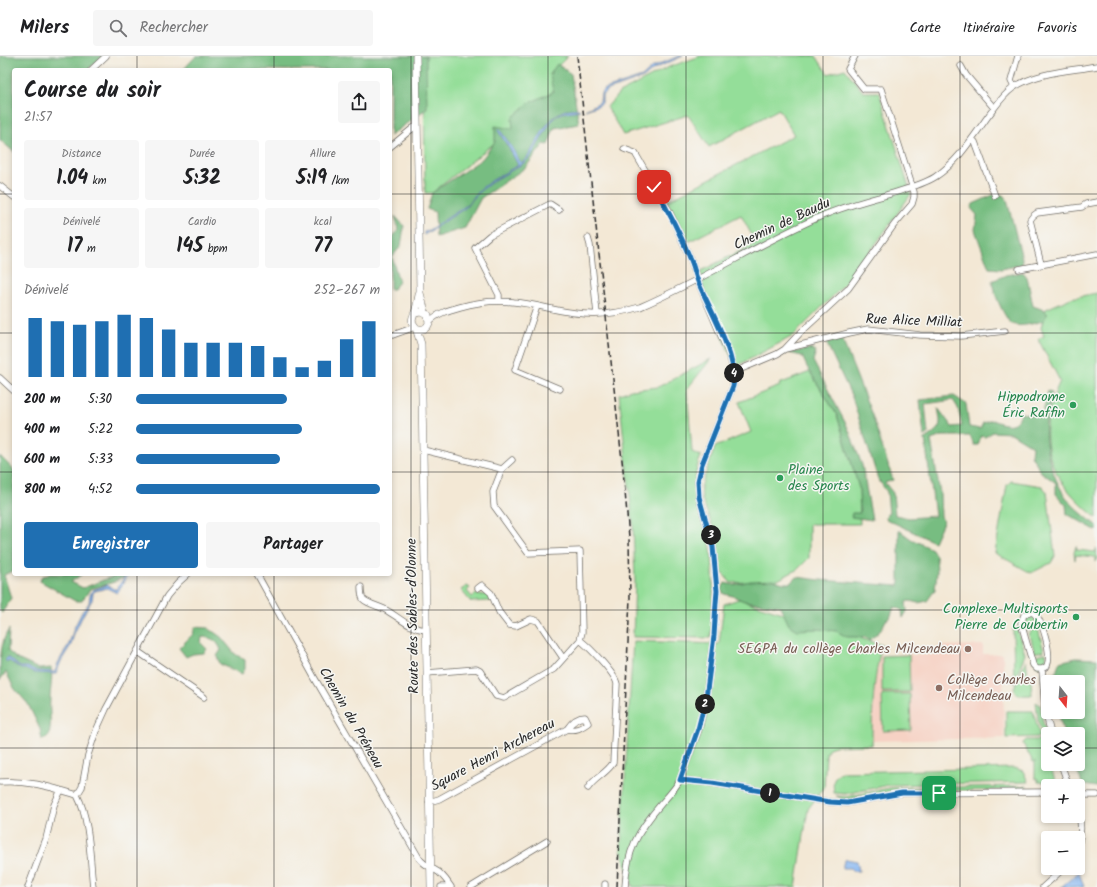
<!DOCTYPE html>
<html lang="fr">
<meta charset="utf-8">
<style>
body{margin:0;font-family:Kalam,sans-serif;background:#f6f6f6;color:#202124;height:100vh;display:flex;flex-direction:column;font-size:15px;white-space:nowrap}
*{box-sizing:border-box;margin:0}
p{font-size:13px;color:#757577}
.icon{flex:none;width:22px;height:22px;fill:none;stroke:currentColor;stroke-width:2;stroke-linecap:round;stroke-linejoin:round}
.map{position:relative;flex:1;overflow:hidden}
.drawer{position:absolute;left:12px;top:12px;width:380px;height:508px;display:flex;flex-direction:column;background:#fff;border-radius:4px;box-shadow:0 2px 6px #0003}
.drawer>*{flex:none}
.needle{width:26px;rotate:163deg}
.controls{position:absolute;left:1041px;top:619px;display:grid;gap:8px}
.controls a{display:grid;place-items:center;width:44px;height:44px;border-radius:4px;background:#fff;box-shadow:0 2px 6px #0003;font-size:20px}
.pin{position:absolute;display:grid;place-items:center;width:34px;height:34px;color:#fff;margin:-17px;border-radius:8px;box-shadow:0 2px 6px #0006}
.km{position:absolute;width:20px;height:20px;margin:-10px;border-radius:50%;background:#222;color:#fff;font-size:11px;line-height:20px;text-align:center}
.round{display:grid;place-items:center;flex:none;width:42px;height:42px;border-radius:4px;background:#f6f6f6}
.summary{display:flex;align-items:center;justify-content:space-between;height:68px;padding:0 12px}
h1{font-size:22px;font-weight:600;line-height:30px}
.stats{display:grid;grid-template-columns:repeat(3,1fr);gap:6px;height:68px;padding:4px 12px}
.stats div{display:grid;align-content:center;border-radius:4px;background:#f6f6f6;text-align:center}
.stats b{font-size:20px;font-weight:600}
.stats small{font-size:11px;font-weight:400}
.stats p{font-size:11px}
.chart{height:112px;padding:8px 12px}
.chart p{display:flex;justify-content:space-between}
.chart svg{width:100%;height:72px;margin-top:4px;stroke:#1f6fb2;stroke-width:6}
.button{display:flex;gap:8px;margin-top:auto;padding:8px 12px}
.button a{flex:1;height:46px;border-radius:4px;background:#1f6fb2;color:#fff;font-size:16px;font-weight:600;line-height:46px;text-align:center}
.button a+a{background:#f6f6f6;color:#202124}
ul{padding:0 12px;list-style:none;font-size:13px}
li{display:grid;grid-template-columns:64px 48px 1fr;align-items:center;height:30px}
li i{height:10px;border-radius:5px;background:#1f6fb2}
header{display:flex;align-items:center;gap:24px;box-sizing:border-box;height:56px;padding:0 20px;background:#fff;border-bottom:1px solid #e0e0e0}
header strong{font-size:19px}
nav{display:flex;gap:22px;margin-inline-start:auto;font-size:14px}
.search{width:280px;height:36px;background:#f6f6f6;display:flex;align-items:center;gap:10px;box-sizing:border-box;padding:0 14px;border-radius:4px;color:#757577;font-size:15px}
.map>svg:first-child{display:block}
.built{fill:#f6d2c4}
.green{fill:#94de99;stroke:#608462}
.forest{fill:#77bd81;stroke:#517456}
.water{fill:#86b6f1;stroke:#58708e}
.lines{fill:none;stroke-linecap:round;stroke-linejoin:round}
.minor-casing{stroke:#716d66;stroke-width:7}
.major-casing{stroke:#716d66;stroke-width:8}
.minor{stroke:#fff;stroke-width:5.5}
.major{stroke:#fff;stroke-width:7}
.rail{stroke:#2b2b2b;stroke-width:1.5;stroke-dasharray:6 3;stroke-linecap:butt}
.route-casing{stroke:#fff;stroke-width:8}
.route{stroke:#1f6fb2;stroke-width:5}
.grid{fill:none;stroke:#2b2b2b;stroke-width:1;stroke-opacity:0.55}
.leisure-dot{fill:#2e9e5b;stroke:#f6f6f2;stroke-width:1.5}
.education-dot{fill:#8d6e63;stroke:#f6f6f2;stroke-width:1.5}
.labels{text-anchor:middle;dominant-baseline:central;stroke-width:3;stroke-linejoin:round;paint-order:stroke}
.street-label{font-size:14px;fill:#2b2b2b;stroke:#f6f6f2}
.leisure-label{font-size:14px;fill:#27864d;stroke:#f6f6f2;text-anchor:end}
.education-label{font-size:14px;fill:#785e54;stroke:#f6f6f2;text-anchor:end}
</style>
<header>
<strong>Milers</strong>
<div class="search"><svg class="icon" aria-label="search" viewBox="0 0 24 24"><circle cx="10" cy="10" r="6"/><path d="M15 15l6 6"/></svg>Rechercher</div>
<nav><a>Carte</a><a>Itinéraire</a><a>Favoris</a></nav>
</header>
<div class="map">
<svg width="1097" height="831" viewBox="0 0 1097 831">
<rect width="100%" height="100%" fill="#f6f6f2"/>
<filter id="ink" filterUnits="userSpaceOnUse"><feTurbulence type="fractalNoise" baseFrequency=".025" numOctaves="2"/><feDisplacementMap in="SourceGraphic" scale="8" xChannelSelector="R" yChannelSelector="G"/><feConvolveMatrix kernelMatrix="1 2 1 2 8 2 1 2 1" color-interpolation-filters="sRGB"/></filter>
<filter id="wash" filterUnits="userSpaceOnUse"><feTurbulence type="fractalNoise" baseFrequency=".012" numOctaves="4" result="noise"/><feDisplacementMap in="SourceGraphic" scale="16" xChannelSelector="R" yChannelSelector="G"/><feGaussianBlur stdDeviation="0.9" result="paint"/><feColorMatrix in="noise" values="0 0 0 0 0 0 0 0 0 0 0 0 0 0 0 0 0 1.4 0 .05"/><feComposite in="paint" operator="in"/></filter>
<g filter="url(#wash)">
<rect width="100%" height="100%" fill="#f3e8d5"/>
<path class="built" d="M983,589V598H1003L1004,682L872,685V650L879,600L910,598L912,599H938V590Z"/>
<path class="green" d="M424,0H568L550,18L555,37C514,72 473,104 432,137H425Z
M701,0H816L828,18L845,13L863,36H879L911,138L853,220L793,280L735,311L701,226V215L756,187L741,159L688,186L667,145L794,79L779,53L709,91L688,59L623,79L607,51L619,37L669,11Z
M1097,237V462C1048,423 1033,384 1060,325L1038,283L1044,280L1041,272L1046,253L1071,242Z
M711,303L687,333L692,396L701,400C685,437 706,458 711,493C715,524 713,551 711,582L633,581L635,525L633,468L619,338L631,334L658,331Z
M810,316L837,359L859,432L860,468H809V502L798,513L778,524L731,527L717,511L716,480L702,443L701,431L715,391L751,376L739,346L780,330L779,328Z
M1011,425L1042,430L1047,436L1055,500L1051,507L1031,517L995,497L1007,429Z
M1076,490L1077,494L1095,496L1096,492L1097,502L1095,506V501L1076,499L1075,504L1074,497Z
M467,530L470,532L467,535L472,541L476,538C482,542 486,534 492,543L491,545L471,546L461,534Z
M739,543L882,589C873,621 872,656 872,689L835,690L829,692L826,698L824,732L808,753L796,831H633L621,794L633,585L719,588L724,548Z
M1031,558L1036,564L1026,576L1024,566V561Z
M1037,569L1044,595L1032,597L1034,595L1031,582L1028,579Z
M1013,572L1017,573L1025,598L1014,626Z
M1046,597L1047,606L1043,610H1037L1033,600Z
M909,599L910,636H882V600Z
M1026,604L1028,619L1031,626L1032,639C1024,639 1016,641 1014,632Z
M882,638H910L911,674L883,675Z
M1036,646L1040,649L1043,666L1048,682V695L1038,664Z
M1006,655H1033L1040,680L1039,681L1006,682Z
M1026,684H1041L1055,724L1053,727L1038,726V723L1035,722V705L1033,706C1030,699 1025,693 1023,687Z
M1015,712L1023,715L1028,726L889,729L845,738L834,737C833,727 832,721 841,716Z
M1027,730L1025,733L1023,734L893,735L844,744L836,740L846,741L890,732Z"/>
<path class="forest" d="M0,0H103L88,14H14V96L0,84Z
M196,0H426L427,52L390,80V14H183Z
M557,8L571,18L579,68L554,72L548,89L544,88L525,112L481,142L465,172L436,181L435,156L427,153L432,137L482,103L495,86V70L513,73L512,62L529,47L553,36L550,18Z
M993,139H1003L1007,144L1023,206L1021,209L1001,213L989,212L975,174L977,159L971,152L973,148Z
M395,160L404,170L401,190L392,201L399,226L393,233H390V185L398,174Z
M1023,216L1027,221L1033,250L1044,254L1047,259L1043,265C1035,267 1020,272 1012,268C1004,262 993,235 992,225L1006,219Z
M842,283L872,359L893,424L885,427L893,437L895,459L909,462L935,460L925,383C941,371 942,372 938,352L952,371L962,370L958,352L953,344L925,348L928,378L924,380L920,344L954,340L966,348L969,371L980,373L983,367L992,364C1004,369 1016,373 1021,357L1042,361L1048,335L1052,336C1050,346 1047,356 1046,366C1043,388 1051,416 1062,435C1070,449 1085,460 1097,470V475L1067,458L1066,449L1056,438V427L1041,416L1031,399L1032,390L1011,377L993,376L985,381L981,380L978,389H974L970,380H942L931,384L940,437L941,460L943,466L934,486L886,463L887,458H889L887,436L878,423L852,341L826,286Z
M809,293L816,295L813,305L848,372L862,409L872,464L851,461L852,457H860L859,432L837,359L807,311L802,300L789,297Z
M0,400L14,414V514L4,519L11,542L2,557L0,554Z
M899,474L911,483L932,493L936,500L937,516L935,534L927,545L918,547L910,545L906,546L907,555L903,562L902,554L894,551L890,562L886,564L881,574L870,584L865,581H847L836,575L817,573L797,574L789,569L780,550L744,545L733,540L724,538L721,534L725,527L734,529L750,525L773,524L784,527H790L796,521L820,524L899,530Z
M49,518H82L71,526L83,532L119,518H130L114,526L90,533L82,545H75L40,525L42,520L48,519Z
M195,571L208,572L221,581L235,598L245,604V613L242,618L220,608L217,600L221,594C217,584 212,582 202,581L201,587L207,593L204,597L193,598L186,601L179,592L193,578Z
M9,573L8,595L17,603L39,613L51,612C53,624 50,632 50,644C49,657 52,666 49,680L42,684L40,673L28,648L14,632L6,616L0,624C0,606 0,586 9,573Z
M1076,602L1097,603V731L1083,729L1074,708H1078V678H1064L1058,656H1078V626H1053L1059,606Z"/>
<path class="water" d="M679,0H683L654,13L643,22L608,34L602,39V47L597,50L585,54L600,46L601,37L605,33L642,21L653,11Z
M578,53L580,54L562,57L556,60L551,66L531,100L524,107L492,126L480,135L465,152L424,179V176L429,174L467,149L479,134L491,125L518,109L510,94L497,73H499C508,84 514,95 521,107C528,103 531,95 535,88C545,71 556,50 578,53Z
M129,518L117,537L107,532L95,535L93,537L92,544L83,559L74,578L71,589L61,605L56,618L34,617L25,613H21L8,604L7,606L5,604L8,601L20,611H27L35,615L55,616L58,607L69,588L74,572L82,556L89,547L90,539L93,534L107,529L116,534L126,519Z
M846,803L857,805L859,815H853L850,812H843V808Z
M1079,816L1084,831H1061Z"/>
</g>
<g filter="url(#ink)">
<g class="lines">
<g class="minor-casing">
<path id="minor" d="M961,10L966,19L994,52
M91,14L106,0
M1014,31L1011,25L1018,0
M972,83L975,86L995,140
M390,91L413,72L417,71
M624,93L635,97L669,155L691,204L699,228L730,301L734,316L733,330L702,408L698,425L699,441L713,491L717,535L716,547L714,580L706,642L699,673L680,724
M0,130L14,141
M588,182L590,189L597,258
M1041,208L1030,164L1033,160L1037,157L1082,151L1086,148L1097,146
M1019,213L1097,198
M499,245V239L475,192L490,179L550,148L559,154
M537,250L515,314L560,333
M430,265C438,257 449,254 460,251C477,246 496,244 514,246C539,248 564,258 589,258C606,259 623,256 640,251C703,224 761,186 824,159C845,150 868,144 890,138C906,133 922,129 935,121C958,106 973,81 989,59C996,50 1003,39 1013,32C1036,16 1070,15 1097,10
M390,280L415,271
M785,293L799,278L848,233L894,169L912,148L914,141V136L881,33H864L848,13L855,0
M734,316L777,298L785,293L849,277L868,273L920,279L961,280L1005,275
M0,322L14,335
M423,394L502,413L493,436L494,450L528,497L580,495L582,576L580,584L554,613L504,642L496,640L480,615L476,613L427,617
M502,413L512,404
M257,518L314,621L419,802C424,809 428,810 435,814C442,817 447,825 451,831
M361,531C361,535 361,539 363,543C368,548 378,550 384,553C398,560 409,573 426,574
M478,532L482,529L491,537L499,556L509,569L516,570L531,563L538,565L563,602
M1032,556C1043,562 1052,599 1047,610L1042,613H1037L1033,609L1021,567L1024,559Z
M580,584C589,591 615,617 617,628L613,707C606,718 594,722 588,732
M137,595L204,641
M1042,613L1045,654L1051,678
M1061,708L1068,728
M0,726C29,724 50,731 77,739C90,763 90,804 93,831
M1064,730L1072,728L1077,730
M1078,731C1082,736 1082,740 1078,745
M77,739L82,731L88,699L96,675L106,653L167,540L178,527L188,518
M1081,739H1097
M429,746L439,743L567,673C571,667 576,661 585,661L588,667C581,672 576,675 567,673
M1078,757C1082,767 1081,779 1078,790
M28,831L46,783L54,749L61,734
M441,831H447
M471,831L547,785
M605,831V828
M625,831C627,794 637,776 661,748C668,740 675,733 680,724L712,727L830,746L847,747L902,737L1048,736
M1043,831L1064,812"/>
</g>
<g class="major-casing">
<path id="major" d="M420,237L425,256
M415,257L422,256L428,259L429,267C427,273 422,275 416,272L412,266C412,260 415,258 416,253C418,247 418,241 420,235L416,0
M416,272L421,288L431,831"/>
</g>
<use href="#minor" class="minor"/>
<use href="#major" class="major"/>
<path class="rail" d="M577,0L623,413L629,481L630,542L617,831"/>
</g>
</g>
<g class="lines" filter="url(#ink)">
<g class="route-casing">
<path id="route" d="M654,131C668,154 680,177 690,202C694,210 695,219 699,228C710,254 739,303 733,330L702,408L698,425L699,441L713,491L717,535L716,547L714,580L706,642L698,673L680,724L712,727L830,746L847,747L902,737H939"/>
</g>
<use href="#route" class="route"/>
</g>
<path class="grid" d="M137,0V14M274,0V14M411,0V831M548,0V831M686,0V831M823,0V831M960,0V831M0,138H14M390,138H1097M0,277H14M390,277H1097M0,416H14M390,416H1097M137,518V831M274,518V831M0,554H1097M0,692H1048M1078,692H1097"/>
<g class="leisure-dot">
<circle cx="1073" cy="349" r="4"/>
<circle cx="780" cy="422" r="4"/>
<circle cx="1076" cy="561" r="4"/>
</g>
<g class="education-dot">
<circle cx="968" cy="593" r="4"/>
<circle cx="939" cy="632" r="4"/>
</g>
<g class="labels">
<g class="street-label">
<text transform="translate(782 168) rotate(-25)">Chemin de Baudu</text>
<text transform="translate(914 265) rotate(2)">Rue Alice Milliat</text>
<text transform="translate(413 560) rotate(-91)">Route des Sables-d'Olonne</text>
<text transform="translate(351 662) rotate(60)">Chemin du Préneau</text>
<text transform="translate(493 699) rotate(-28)">Square Henri Archereau</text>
</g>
<g class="leisure-label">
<text x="1065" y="341">Hippodrome<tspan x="1065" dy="16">Éric Raffin</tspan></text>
<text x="788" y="414" text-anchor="start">Plaine<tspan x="788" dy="16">des Sports</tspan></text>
<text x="1068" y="553">Complexe Multisports<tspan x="1068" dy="16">Pierre de Coubertin</tspan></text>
</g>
<g class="education-label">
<text x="960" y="593">SEGPA du collège Charles Milcendeau</text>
<text x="947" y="624" text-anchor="start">Collège Charles<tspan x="947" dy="16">Milcendeau</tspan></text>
</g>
</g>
</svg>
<div class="controls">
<a><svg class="needle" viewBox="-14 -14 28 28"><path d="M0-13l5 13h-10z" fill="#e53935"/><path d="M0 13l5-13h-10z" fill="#757577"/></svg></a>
<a><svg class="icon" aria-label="layers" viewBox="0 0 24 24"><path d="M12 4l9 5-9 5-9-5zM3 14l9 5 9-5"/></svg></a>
<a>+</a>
<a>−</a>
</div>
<div class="pin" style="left:939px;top:737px;background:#1e9e55"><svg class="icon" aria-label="arrive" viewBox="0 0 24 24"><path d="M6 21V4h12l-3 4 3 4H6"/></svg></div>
<div class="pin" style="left:654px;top:131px;background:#d93025"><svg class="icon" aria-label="check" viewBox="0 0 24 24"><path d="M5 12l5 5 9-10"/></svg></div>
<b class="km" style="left:770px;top:737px">1</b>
<b class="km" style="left:705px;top:648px">2</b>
<b class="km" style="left:711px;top:479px">3</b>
<b class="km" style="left:734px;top:317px">4</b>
<section class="drawer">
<div class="summary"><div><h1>Course du soir</h1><p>21:57</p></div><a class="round"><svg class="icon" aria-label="share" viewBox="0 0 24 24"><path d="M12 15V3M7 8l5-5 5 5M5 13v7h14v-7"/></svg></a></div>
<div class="stats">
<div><p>Distance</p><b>1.04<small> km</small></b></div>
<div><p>Durée</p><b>5:32</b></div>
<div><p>Allure</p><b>5:19<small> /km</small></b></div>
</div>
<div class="stats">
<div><p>Dénivelé</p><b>17<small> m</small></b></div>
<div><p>Cardio</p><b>145<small> bpm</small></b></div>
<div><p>kcal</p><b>77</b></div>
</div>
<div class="chart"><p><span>Dénivelé</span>252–267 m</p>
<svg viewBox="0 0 160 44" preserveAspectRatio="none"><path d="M5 44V8M15 44V10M25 44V12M35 44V10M45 44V6M55 44V8M65 44V15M75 44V23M85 44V23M95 44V23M105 44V25M115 44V32M125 44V38M135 44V34M145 44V21M155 44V10"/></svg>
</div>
<ul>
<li><b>200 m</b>5:30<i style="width:62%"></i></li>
<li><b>400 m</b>5:22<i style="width:68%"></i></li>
<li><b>600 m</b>5:33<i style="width:59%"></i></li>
<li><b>800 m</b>4:52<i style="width:100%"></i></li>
</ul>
<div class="button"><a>Enregistrer</a><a>Partager</a></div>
</section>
</div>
